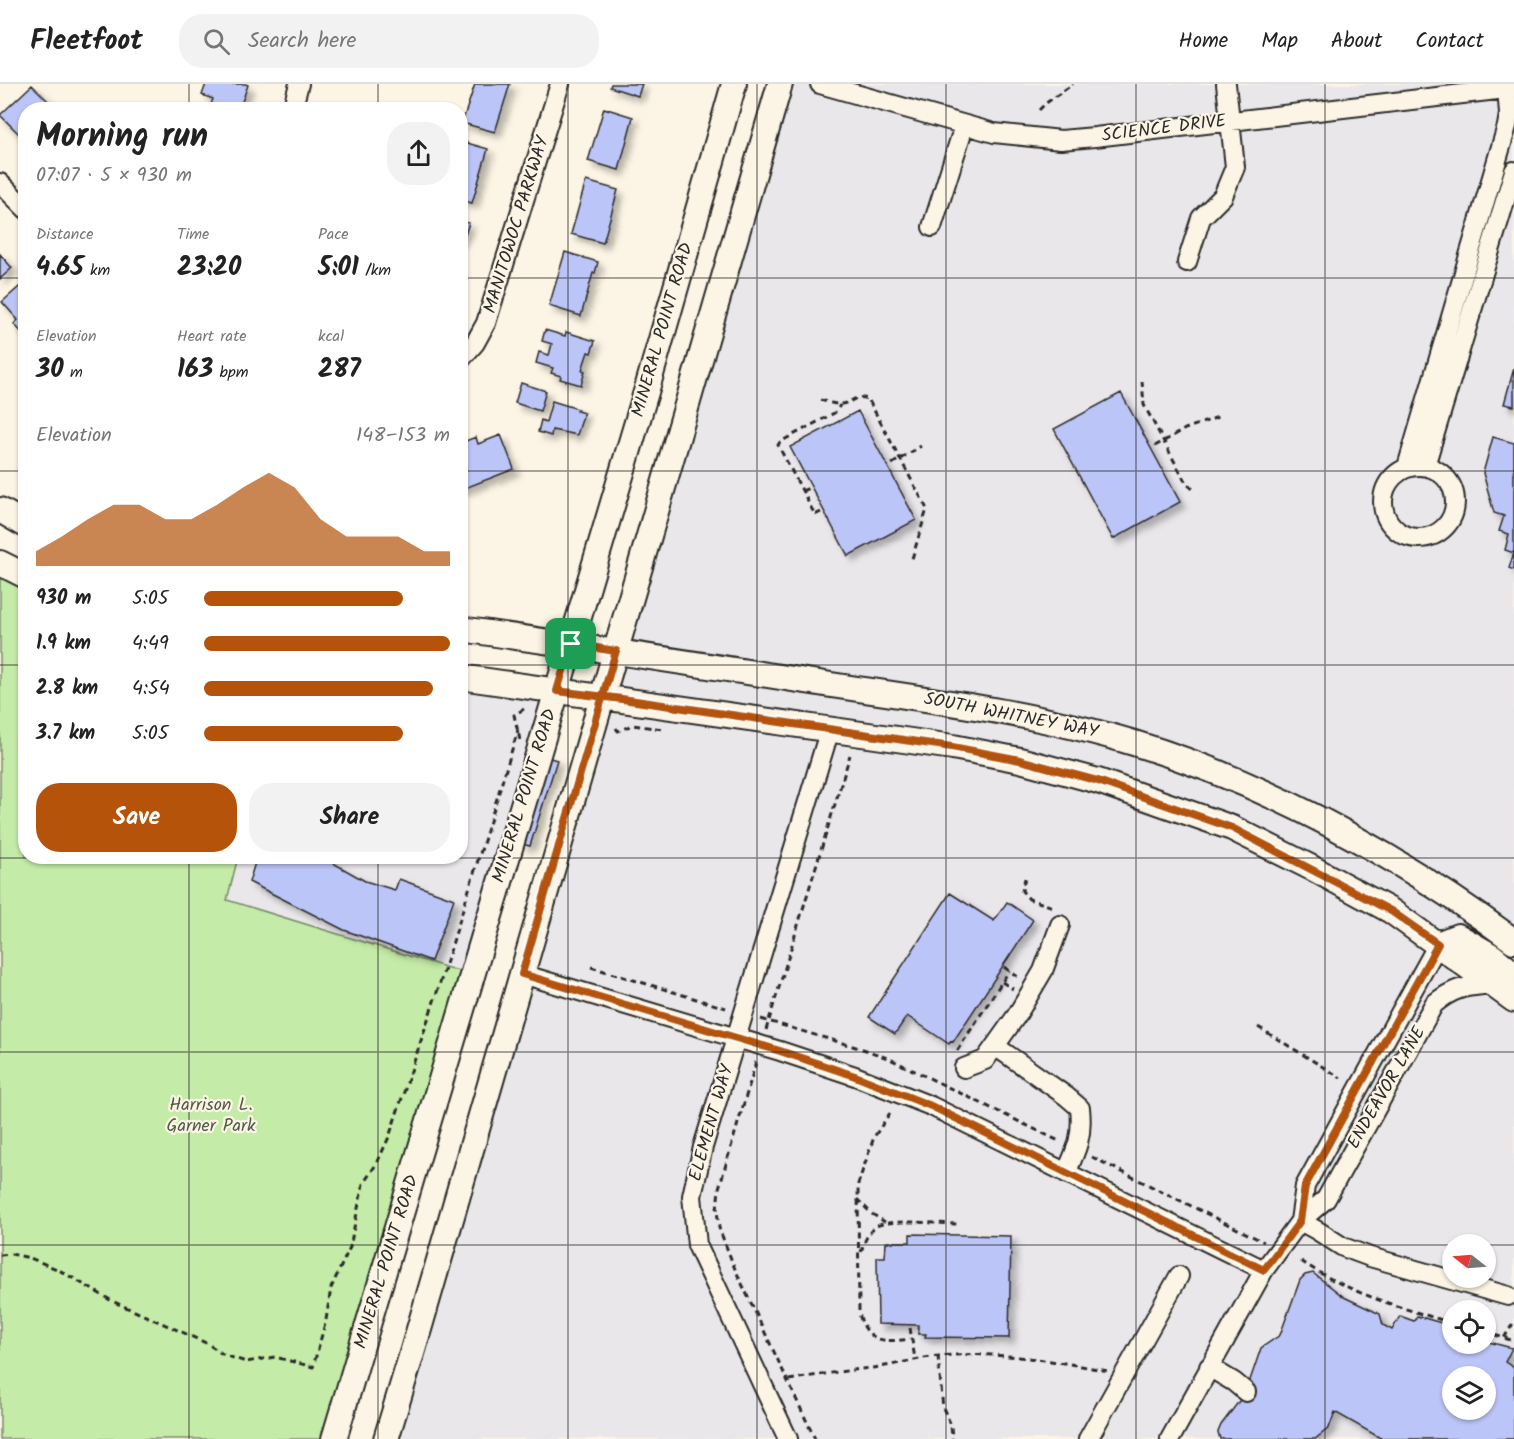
<!DOCTYPE html>
<meta charset="utf-8">
<style>
body{margin:0;font-family:Kalam,sans-serif;background:#f2f2f2;color:#222;height:100vh;display:flex;flex-direction:column;font-size:22px;white-space:nowrap}
*{box-sizing:border-box;margin:0}
p{font-size:20px;color:#767676}
.icon{flex:none;width:33px;height:33px;fill:none;stroke:currentColor;stroke-width:2;stroke-linecap:round;stroke-linejoin:round}
.map{position:relative;flex:1;overflow:hidden}
.details{position:absolute;left:18px;top:18px;width:450px;height:762px;display:flex;flex-direction:column;background:#fff;border-radius:24px;box-shadow:0 2px 4px #0004}
.details>*{flex:none}
.needle{width:39px;rotate:287deg}
.tools{position:absolute;left:1442px;top:1150px;display:grid;gap:12px}
.tools a{display:grid;place-items:center;width:54px;height:54px;border-radius:50%;background:#fff;box-shadow:0 2px 4px #0004;font-size:30px}
.pin{position:absolute;display:grid;place-items:center;width:51px;height:51px;color:#fff;margin:-26px;border-radius:12px;box-shadow:0 3px 9px #0006}
.round{display:grid;place-items:center;flex:none;width:63px;height:63px;border-radius:24px;background:#f2f2f2}
.overview{display:flex;align-items:center;justify-content:space-between;height:102px;padding:0 18px}
h1{font-size:33px;font-weight:800;line-height:45px}
.stats{display:grid;grid-template-columns:repeat(3,1fr);gap:9px;height:102px;padding:6px 18px}
.stats div{display:grid;align-content:center}
.stats b{font-size:26px;font-weight:800}
.stats small{font-size:16px;font-weight:400}
.stats p{font-size:16px}
.chart{height:168px;padding:12px 18px}
.chart p{display:flex;justify-content:space-between}
.chart svg{width:100%;height:108px;margin-top:6px;fill:#b45309;opacity:.7}
.primary-button{display:flex;gap:12px;margin-top:auto;padding:12px 18px}
.primary-button a{flex:1;height:69px;border-radius:24px;background:#b45309;color:#fff;font-size:24px;font-weight:800;line-height:69px;text-align:center}
.primary-button a+a{background:#f2f2f2;color:#222}
ul{padding:0 18px;list-style:none;font-size:20px}
li{display:grid;grid-template-columns:96px 72px 1fr;align-items:center;height:45px}
li i{height:15px;border-radius:8px;background:#b45309}
header{display:flex;align-items:center;gap:36px;box-sizing:border-box;height:84px;padding:0 30px;background:#fff;border-bottom:2px solid #e0e0e0}
header strong{font-size:28px}
nav{display:flex;gap:33px;margin-inline-start:auto;font-size:21px}
.search{width:420px;height:54px;background:#f2f2f2;display:flex;align-items:center;gap:15px;box-sizing:border-box;padding:0 21px;border-radius:24px;color:#767676;font-size:22px}
.map>svg:first-child{display:block}
.built{fill:#e9e7ea;fill-rule:evenodd}
.green{fill:#c4eba7;stroke:#788b69;stroke-width:1.5}
.building{fill:#bcc5f7;stroke:#2b2b2b;stroke-width:1.5;fill-rule:evenodd;filter:url(#shadow)}
.lines{fill:none;stroke-linecap:round;stroke-linejoin:round}
.minor-casing{stroke:#2b2b2b;stroke-width:22}
.major-casing{stroke:#2b2b2b;stroke-width:28}
.path{stroke:#2b2b2b;stroke-width:3;stroke-dasharray:6 4.5;stroke-linecap:butt}
.minor{stroke:#fcf5e5;stroke-width:18}
.major{stroke:#fcf5e5;stroke-width:24}
.route-casing{stroke:#fff;stroke-width:12}
.route{stroke:#b45309;stroke-width:8}
.grid{fill:none;stroke:#2b2b2b;stroke-width:1.5;stroke-opacity:0.55}
.labels{text-anchor:middle;dominant-baseline:central;stroke-width:4.5;stroke-linejoin:round;paint-order:stroke}
.street-label{font-size:18px;fill:#2b2b2b;stroke:#fcf5e5}
.park-label{font-size:18px;fill:#515b4a;stroke:#fcf5e5}
</style>
<header>
<strong>Fleetfoot</strong>
<div class="search"><svg class="icon" aria-label="search" viewBox="0 0 24 24"><circle cx="10" cy="10" r="6"/><path d="M15 15l6 6"/></svg>Search here</div>
<nav><a>Home</a><a>Map</a><a>About</a><a>Contact</a></nav>
</header>
<div class="map">
<svg width="1514" height="1355" viewBox="0 0 1514 1355">
<defs>
<filter id="shadow"><feDropShadow dx="5.5" dy="5.5" stdDeviation="3" flood-color="#0004"/></filter>
</defs>
<rect width="100%" height="100%" fill="#fcf5e5"/>
<filter id="ink" filterUnits="userSpaceOnUse"><feTurbulence type="fractalNoise" baseFrequency=".0167" numOctaves="2"/><feDisplacementMap in="SourceGraphic" scale="12" xChannelSelector="R" yChannelSelector="G"/><feConvolveMatrix kernelMatrix="1 2 1 2 8 2 1 2 1" color-interpolation-filters="sRGB"/></filter>
<g filter="url(#ink)">
<path class="built" d="M780,0H1514V1355H386ZM1452,1161H1485V1194H1452ZM1452,1227H1485V1260H1452ZM1452,1293H1485V1326H1452Z
M461,593L557,607L473,889L455,886L227,816L238,773L460,772Z"/>
<path class="green" d="M0,479L25,492L26,772L238,773L227,816L455,886L473,889L334,1355H0Z"/>
<path class="building" d="M206,0H246L248,1L239,26H209L213,15L202,11Z
M475,0H510L495,48L462,39Z
M611,0H642L638,12L610,3Z
M32,1L50,19L44,26H26V47L21,52L0,31Z
M604,24L633,33L619,86L588,77Z
M460,57L488,65L472,119L460,116Z
M586,97L618,106L603,159L571,150Z
M460,137L469,139L465,151L463,150L460,159Z
M565,168L598,178L595,189H593L581,232L549,222Z
M0,170L12,184L0,195Z
M26,197V253L14,240L18,236L2,218Z
M545,246L565,252L566,248L595,257L591,269L588,268L582,286L585,287L581,301L560,295L561,292L551,289L553,284L536,279L539,268L549,271L552,260L542,257Z
M1514,284V322L1504,320Z
M521,299L546,307L540,327L515,319Z
M1121,309L1180,418L1113,455L1054,345Z
M552,317L578,325L577,327L584,329L577,351L552,346L551,352L538,348L541,336L546,338Z
M858,327L916,436L848,472L790,363Z
M501,351L514,385L460,406V359L476,353L478,360Z
M1493,353L1514,359V486L1509,484L1514,469L1505,466L1509,450L1499,447L1504,432L1494,429L1483,389Z
M547,673L557,676L530,762L521,760Z
M257,772H321L365,797L395,806L399,795L454,815L431,877L344,846L249,798Z
M950,809L994,837L1007,818L1033,836L953,958L951,957L949,960L907,932L895,950L869,933Z
M910,1150L1011,1152L1009,1254L925,1253L926,1250H918V1241L878,1240L877,1173H885L886,1158H910Z
M1313,1189L1344,1213L1380,1230L1383,1241L1392,1246L1400,1232L1414,1237L1417,1232L1452,1242V1260L1473,1262L1485,1260V1257L1512,1264L1505,1278L1514,1284V1355H1382L1335,1328L1329,1344L1315,1355H1220L1218,1348L1221,1341L1246,1308L1261,1264L1280,1251L1300,1196L1305,1191ZM1452,1293H1485V1326H1452Z"/>
<g class="lines">
<g class="minor-casing">
<path id="minor" d="M820,0L994,49L1061,56L1095,53L1514,4
M292,26L299,0
M0,99L26,125
M932,143L964,42
M1187,178L1201,134L1223,112L1235,83L1226,0
M460,276L475,259L486,239L560,0
M1425,382L1514,87
M1383 418a36 36 0 1 1 72 0a36 36 0 1 1-72 0Z
M1407,383L1507,42L1509,30L1507,4
M522,890L780,967L855,992L931,1022L1264,1186
M995,962L1066,1012L1080,1024C1083,1052 1077,1065 1066,1089
M964,984L985,976L1017,931L1043,887L1060,841
M1300,1137L1305,1102L1438,860
M1300,1137L1318,1147L1343,1163L1370,1173L1508,1212
M1209,1283L1234,1298L1246,1308
M788,1355L697,1161L692,1112L703,1063L830,645
M1088,1355L1179,1192
M1170,1355L1264,1186L1300,1137L1326,1115L1434,920C1456,902 1466,903 1493,900"/>
</g>
<g class="major-casing">
<path id="major" d="M0,426L26,441
M0,479L26,492
M460,545C584,562 708,582 831,601C932,616 1036,629 1134,659C1271,701 1399,772 1514,857
M460,593L953,663L1020,676L1098,697L1232,744L1312,784L1391,827L1514,916
M1438,860L1458,852L1492,872L1514,890
M334,1355L646,308L734,0
M386,1355L413,1266L780,0"/>
</g>
<path class="path" d="M1039,26L1046,19L1073,0
M1142,297L1144,321L1186,399L1193,405
M820,316C839,321 841,323 858,313L868,315L927,425L911,478
M1155,362L1185,345L1218,333
M892,380L921,362
M802,407L809,404
M821,428L815,431L778,361L780,358L836,328L840,321
M616,644L618,647L632,641L663,645
M520,656L514,631L524,625
M1025,794L1022,807L1029,815L1056,824
M591,883L726,924
M1004,883L1018,893
M1002,898L1013,905
M761,935L866,966L890,975L1059,1057
M1258,943L1341,994
M766,946L850,671
M957,967L1009,887
M756,978L719,1104L717,1126L719,1144L735,1185L815,1355
M890,1029L874,1053L858,1100L859,1230C868,1260 884,1258 912,1255
M1092,1073L1264,1158
M857,1115L872,1130L885,1138
M861,1168C864,1159 867,1149 875,1143C889,1134 939,1140 957,1140
M0,1171L11,1170L30,1174L59,1186L112,1217L182,1248L208,1260L224,1271L246,1278L275,1273L313,1283L326,1236L331,1204L350,1163L363,1100L377,1079L389,1053L403,1011L443,890L518,646
M1301,1177C1350,1210 1396,1222 1452,1239
M910,1244L915,1275
M1485,1248L1514,1257
M1504,1254L1514,1238
M938,1272L943,1324L951,1341L952,1355
M789,1296C816,1291 843,1287 871,1284C894,1282 916,1274 939,1272C996,1267 1051,1276 1108,1287"/>
<use href="#minor" class="minor"/>
<use href="#major" class="major"/>
</g>
</g>
<g class="lines" filter="url(#ink)">
<g class="route-casing">
<path id="route" d="M571,560L616,567C584,675 553,782 522,890L780,967L855,992L931,1022L1264,1186L1300,1137L1305,1102L1438,860L1391,827L1232,744L1098,697L1020,676L952,663L622,615L557,607L571,560"/>
</g>
<use href="#route" class="route"/>
</g>
<path class="grid" d="M189,0V26M378,0V26M568,0V1355M757,0V1355M946,0V1355M1136,0V1355M1325,0V1355M0,194H26M460,194H1514M0,387H26M460,387H1514M0,581H26M460,581H1514M189,772V1355M378,772V1355M0,774H1514M0,968H1514M0,1161H1452M1485,1161H1514"/>
<g class="labels">
<g class="street-label">
<text transform="translate(1164 45) rotate(-7)">SCIENCE DRIVE</text>
<text transform="translate(517 141) rotate(-73)">MANITOWOC PARKWAY</text>
<text transform="translate(663 246) rotate(-74)">MINERAL POINT ROAD</text>
<text transform="translate(1011 632) rotate(11)">SOUTH WHITNEY WAY</text>
<text transform="translate(525 712) rotate(-73)">MINERAL POINT ROAD</text>
<text transform="translate(1387 1004) rotate(-60)">ENDEAVOR LANE</text>
<text transform="translate(712 1039) rotate(-74)">ELEMENT WAY</text>
<text transform="translate(387 1178) rotate(-73)">MINERAL POINT ROAD</text>
</g>
<g class="park-label">
<text x="211" y="1021">Harrison L.<tspan x="211" dy="21">Garner Park</tspan></text>
</g>
</g>
</svg>
<div class="tools">
<a><svg class="needle" viewBox="-14 -14 28 28"><path d="M0-13l5 13h-10z" fill="#e53935"/><path d="M0 13l5-13h-10z" fill="#767676"/></svg></a>
<a><svg class="icon" aria-label="locate" viewBox="0 0 24 24"><circle cx="12" cy="12" r="6"/><path d="M12 2v4M12 18v4M2 12h4M18 12h4"/></svg></a>
<a><svg class="icon" aria-label="layers" viewBox="0 0 24 24"><path d="M12 4l9 5-9 5-9-5zM3 14l9 5 9-5"/></svg></a>
</div>
<div class="pin" style="left:571px;top:560px;background:#1e9e55"><svg class="icon" aria-label="arrive" viewBox="0 0 24 24"><path d="M6 21V4h12l-3 4 3 4H6"/></svg></div>
<section class="details">
<div class="overview"><div><h1>Morning run</h1><p>07:07 · 5 × 930 m</p></div><a class="round"><svg class="icon" aria-label="share" viewBox="0 0 24 24"><path d="M12 15V3M7 8l5-5 5 5M5 13v7h14v-7"/></svg></a></div>
<div class="stats">
<div><p>Distance</p><b>4.65<small> km</small></b></div>
<div><p>Time</p><b>23:20</b></div>
<div><p>Pace</p><b>5:01<small> /km</small></b></div>
</div>
<div class="stats">
<div><p>Elevation</p><b>30<small> m</small></b></div>
<div><p>Heart rate</p><b>163<small> bpm</small></b></div>
<div><p>kcal</p><b>287</b></div>
</div>
<div class="chart"><p><span>Elevation</span>148–153 m</p>
<svg viewBox="0 0 160 44" preserveAspectRatio="none"><path d="M0 44V38L10 32L20 25L30 19L40 19L50 25L60 25L70 19L80 12L90 6L100 12L110 25L120 32L130 32L140 32L150 38L160 38V44z"/></svg>
</div>
<ul>
<li><b>930 m</b>5:05<i style="width:81%"></i></li>
<li><b>1.9 km</b>4:49<i style="width:100%"></i></li>
<li><b>2.8 km</b>4:54<i style="width:93%"></i></li>
<li><b>3.7 km</b>5:05<i style="width:81%"></i></li>
</ul>
<div class="primary-button"><a>Save</a><a>Share</a></div>
</section>
</div>
